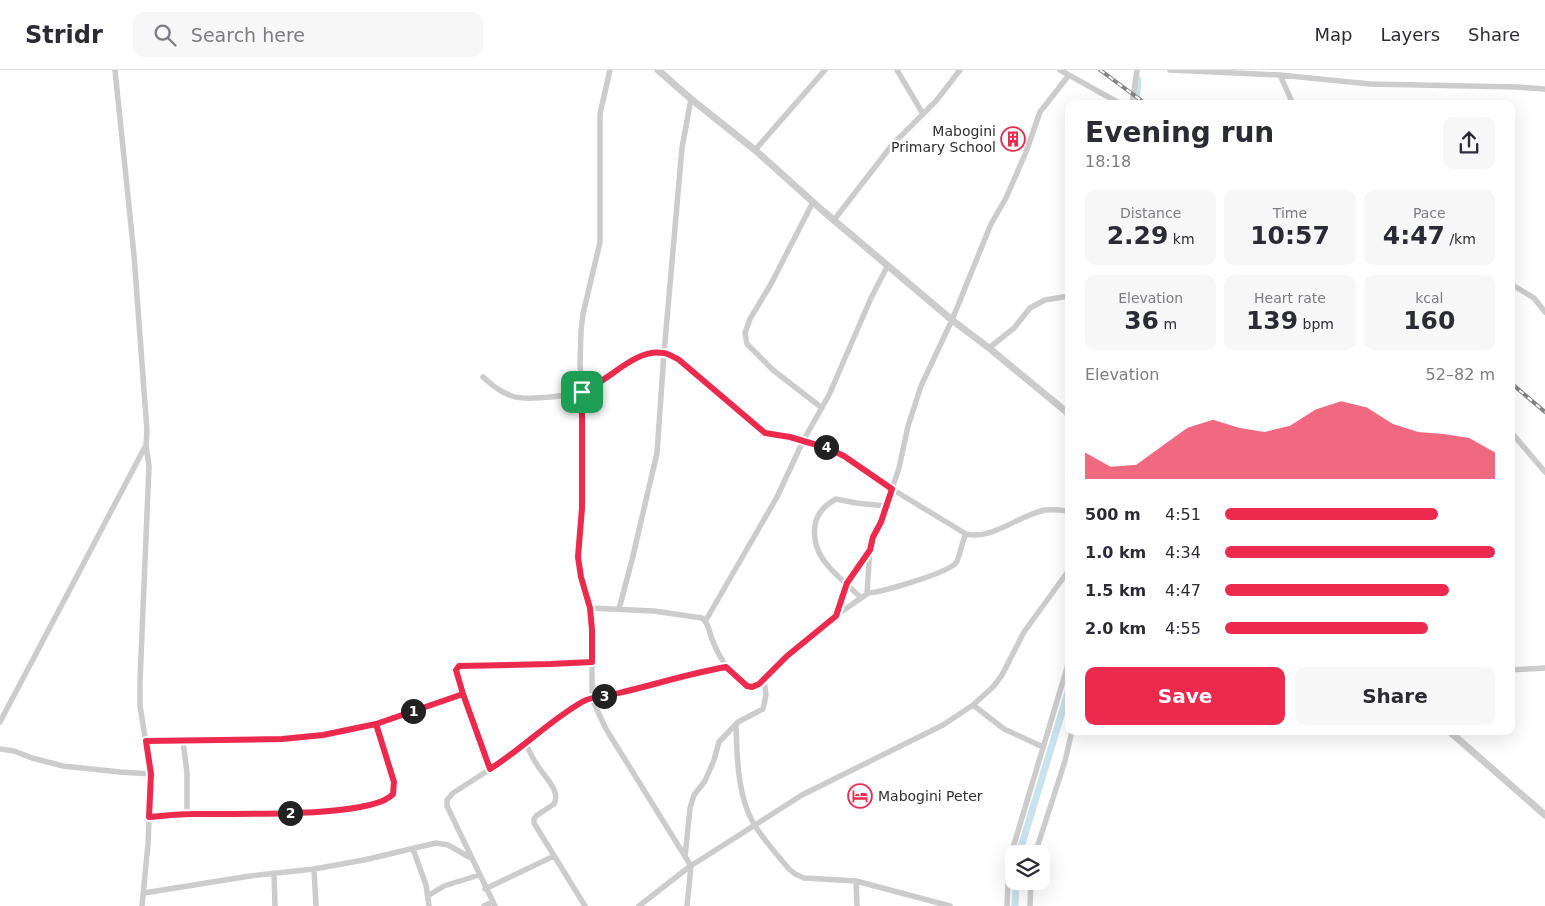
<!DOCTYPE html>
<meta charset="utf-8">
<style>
body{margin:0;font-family:"DejaVu Sans",sans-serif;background:#f7f7f7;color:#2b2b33;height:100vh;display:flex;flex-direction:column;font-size:19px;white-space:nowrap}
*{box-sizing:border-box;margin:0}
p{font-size:16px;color:#7c7c81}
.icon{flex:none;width:28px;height:28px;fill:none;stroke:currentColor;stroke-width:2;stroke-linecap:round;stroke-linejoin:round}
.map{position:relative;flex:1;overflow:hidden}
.details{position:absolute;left:1065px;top:30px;width:450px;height:635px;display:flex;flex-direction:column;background:#fff;border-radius:10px;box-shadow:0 5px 20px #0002}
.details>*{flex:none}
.fabs{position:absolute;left:1005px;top:775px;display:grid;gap:10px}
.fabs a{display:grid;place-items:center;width:45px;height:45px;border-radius:10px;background:#fff;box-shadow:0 5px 20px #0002;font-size:25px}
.pin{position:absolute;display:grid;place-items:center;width:42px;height:42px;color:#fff;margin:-21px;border-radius:10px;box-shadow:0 2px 8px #0006}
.km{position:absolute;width:25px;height:25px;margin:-12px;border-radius:50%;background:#222;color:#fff;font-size:14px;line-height:25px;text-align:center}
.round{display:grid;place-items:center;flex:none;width:52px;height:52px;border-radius:10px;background:#f7f7f7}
.summary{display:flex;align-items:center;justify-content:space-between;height:85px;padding:0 20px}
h1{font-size:28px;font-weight:800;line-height:38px}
.stats{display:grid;grid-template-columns:repeat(3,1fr);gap:8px;height:85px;padding:5px 20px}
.stats div{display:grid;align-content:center;border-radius:10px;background:#f7f7f7;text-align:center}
.stats b{font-size:25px;font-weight:800}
.stats small{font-size:14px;font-weight:400}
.stats p{font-size:14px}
.chart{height:140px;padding:10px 20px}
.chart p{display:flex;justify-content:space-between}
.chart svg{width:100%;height:90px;margin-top:5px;fill:#ec2a4d;opacity:.7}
.button{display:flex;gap:10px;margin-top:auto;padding:10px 20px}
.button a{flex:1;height:58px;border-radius:10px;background:#ec2a4d;color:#fff;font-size:20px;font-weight:800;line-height:58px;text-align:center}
.button a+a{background:#f7f7f7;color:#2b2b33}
ul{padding:0 20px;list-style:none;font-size:16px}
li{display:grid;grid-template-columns:80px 60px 1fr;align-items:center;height:38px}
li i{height:12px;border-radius:6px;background:#ec2a4d}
header{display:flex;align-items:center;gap:30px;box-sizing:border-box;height:70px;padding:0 25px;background:#fff;border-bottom:1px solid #e1e1e2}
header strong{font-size:24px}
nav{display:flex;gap:28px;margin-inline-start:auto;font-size:18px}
.search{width:350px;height:45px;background:#f7f7f7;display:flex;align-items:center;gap:12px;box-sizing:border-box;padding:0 18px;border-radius:10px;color:#7c7c81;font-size:19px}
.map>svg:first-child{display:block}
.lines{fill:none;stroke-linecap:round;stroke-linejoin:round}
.canal{stroke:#c8e3ed;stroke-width:7}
.minor{stroke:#ccc;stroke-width:5.5}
.tertiary{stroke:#ccc;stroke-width:7}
.rail-casing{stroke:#848484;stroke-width:4}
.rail{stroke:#fff;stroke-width:2;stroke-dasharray:5.5;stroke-linecap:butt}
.route-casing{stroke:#fff;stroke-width:10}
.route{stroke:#ec2a4d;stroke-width:6}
.labels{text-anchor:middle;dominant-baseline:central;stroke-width:5;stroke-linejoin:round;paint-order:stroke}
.poi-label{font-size:14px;fill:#2f2f2f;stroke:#fff;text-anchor:end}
</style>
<header>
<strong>Stridr</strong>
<div class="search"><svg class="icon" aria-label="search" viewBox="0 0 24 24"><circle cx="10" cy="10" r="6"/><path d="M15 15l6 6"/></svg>Search here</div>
<nav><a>Map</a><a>Layers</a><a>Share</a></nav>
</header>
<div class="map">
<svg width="1545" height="836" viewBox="0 0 1545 836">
<rect width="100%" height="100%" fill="#fff"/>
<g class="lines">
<path class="canal" d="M1136,34L1138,10
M1019,784L1069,619
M1015,836L1016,811"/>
<path class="minor" d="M610,0L600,44V172L583,244L581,261L580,294L582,322V420L578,487L581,507L590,538L592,560V629L606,659L691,796L687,836
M897,0L923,44
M1060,0L1121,34
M1170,0L1280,5L1370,14L1517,17L1545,19
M1280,5L1293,34
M1132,34L1137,0
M755,80L825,0
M813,132L771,214L750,249L745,263L747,274L773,300L822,338
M834,150L892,75L936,31L960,0
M1511,214L1534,228L1545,242
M989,278L1014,258L1030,238L1045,230L1069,226
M483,307C492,315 500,322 512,326C526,331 575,326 588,319C610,308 638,278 663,283C668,283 673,287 678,289L765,363L803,371L827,377L844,386L892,419L966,464C993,470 1019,445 1045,440C1053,439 1061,440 1069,441
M1511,362L1545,402
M868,523C883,522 947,503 956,493C959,490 962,471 966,464
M861,528C840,506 810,490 815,455C817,443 825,435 836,429L856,433L886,436
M590,538L654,541L702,548C709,553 709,562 712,569C718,585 734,614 751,617L762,612L787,586L822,559L841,542L867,524L870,475L873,467L881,452L899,398L908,356L921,316L952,250L991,154L1006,128L1026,82L1040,42L1069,5
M619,539L632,490L657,383L664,283L682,78L691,29
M836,544L847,513L870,480
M706,550L777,427L803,371L829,325L871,228L888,195
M1511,600L1545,598
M973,635L1004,659L1043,677
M0,652L146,375L147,361L134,185L115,0
M736,654C737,683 737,714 748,742C756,762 776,783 789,799L795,804L804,808L856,811L950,836
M146,671L283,669L323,665L376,654L463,624
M183,671L187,703V744
M526,674C530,683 534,691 540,699C546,708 561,722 554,734L536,746L534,749V753L585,836
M0,679L14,681L32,688L63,696L120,702L151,704
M490,699C483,681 455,611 457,597L461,596L550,595L593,592
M149,747C163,746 177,744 191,744C227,743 372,749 393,724V713L376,654
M413,779L426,815L429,836
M1035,784L1065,691L1072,661
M685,787L690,738L694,725L705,711L714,690L719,672L738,652L763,639L766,625L764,610
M314,799L316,836
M274,803L275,836
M856,811L857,836
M485,819L554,786
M144,823L250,806L314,799L364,790L436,773L448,775L469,787
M429,825L444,816L479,805
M142,836L148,774L151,704L140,636V611L149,396L146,375
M484,836L492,832
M495,836L447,736V730L453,723L506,689L550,653L586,630L621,623L698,602L726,597
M639,836L689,797L802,725L943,655L973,635L993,617L1002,605L1024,562L1069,500
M1007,836L1009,791L1069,591
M1030,836L1031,811"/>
<path class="tertiary" d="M658,0L691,29L755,80L823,141L952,250L989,278L1069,344
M1449,661L1545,745"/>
<g class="rail-casing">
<path id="rail" d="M1100,0L1146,34
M1511,313L1545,342"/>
</g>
<use href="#rail" class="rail"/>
</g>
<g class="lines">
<g class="route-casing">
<path id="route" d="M582,322V438L578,487L581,507L590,538L592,560V592L550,594L459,596L456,600L463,624L376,654L323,665L282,669L146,671L151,704L149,747C163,746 177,744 191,744C227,743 372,749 393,724L394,712L376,654L463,624L490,699C522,679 549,651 582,632C594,625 610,626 623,622C657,614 691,603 726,597L747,616L752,617L759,614L787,586L836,546L847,513L870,480L873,467L881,452L892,419L844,386L827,378L790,367L765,363L678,289C673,287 668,283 663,283C635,278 608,312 582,322"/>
</g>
<use href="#route" class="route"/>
</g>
<defs>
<g id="building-ring" transform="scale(1.25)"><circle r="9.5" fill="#fff" stroke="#ec2a4d" stroke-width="1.5"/><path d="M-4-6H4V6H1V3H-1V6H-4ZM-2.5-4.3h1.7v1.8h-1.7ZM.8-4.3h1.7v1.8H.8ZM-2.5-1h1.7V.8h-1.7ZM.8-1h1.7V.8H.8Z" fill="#ec2a4d"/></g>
<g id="hotel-ring" transform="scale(1.25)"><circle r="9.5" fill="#fff" stroke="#ec2a4d" stroke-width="1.5"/><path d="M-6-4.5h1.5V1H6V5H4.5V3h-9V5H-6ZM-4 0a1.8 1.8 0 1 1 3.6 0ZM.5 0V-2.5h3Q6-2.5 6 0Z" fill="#ec2a4d"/></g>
</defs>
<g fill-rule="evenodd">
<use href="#building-ring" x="1013" y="69"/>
<use href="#hotel-ring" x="860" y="726"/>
</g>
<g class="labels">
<g class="poi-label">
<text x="996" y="61">Mabogini<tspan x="996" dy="16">Primary School</tspan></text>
<text x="878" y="726" text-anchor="start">Mabogini Peter</text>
</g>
</g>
</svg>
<div class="fabs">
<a><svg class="icon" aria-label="layers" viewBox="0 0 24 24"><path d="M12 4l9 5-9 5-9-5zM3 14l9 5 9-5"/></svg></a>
</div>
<div class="pin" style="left:582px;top:322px;background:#1e9e55"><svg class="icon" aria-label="arrive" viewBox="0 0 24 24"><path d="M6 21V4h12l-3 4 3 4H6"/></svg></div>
<b class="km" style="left:413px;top:641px">1</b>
<b class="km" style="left:290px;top:743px">2</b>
<b class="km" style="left:604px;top:626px">3</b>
<b class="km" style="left:826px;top:377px">4</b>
<section class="details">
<div class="summary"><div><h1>Evening run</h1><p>18:18</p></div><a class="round"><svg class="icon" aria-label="share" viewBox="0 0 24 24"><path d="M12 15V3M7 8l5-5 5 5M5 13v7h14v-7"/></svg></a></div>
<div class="stats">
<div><p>Distance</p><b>2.29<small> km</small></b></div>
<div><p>Time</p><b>10:57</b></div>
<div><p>Pace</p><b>4:47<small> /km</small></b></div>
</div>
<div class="stats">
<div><p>Elevation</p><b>36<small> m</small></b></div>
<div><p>Heart rate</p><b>139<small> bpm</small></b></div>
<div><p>kcal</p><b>160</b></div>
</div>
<div class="chart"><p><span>Elevation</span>52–82 m</p>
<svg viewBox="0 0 160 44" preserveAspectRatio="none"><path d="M0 44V31L10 38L20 37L30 28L40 19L50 15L60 19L70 21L80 18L90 10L100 6L110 9L120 17L130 21L140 22L150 24L160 31V44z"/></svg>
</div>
<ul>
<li><b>500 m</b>4:51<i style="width:79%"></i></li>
<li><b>1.0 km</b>4:34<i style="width:100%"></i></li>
<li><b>1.5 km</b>4:47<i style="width:83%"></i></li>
<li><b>2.0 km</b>4:55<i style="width:75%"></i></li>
</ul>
<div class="button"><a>Save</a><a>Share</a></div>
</section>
</div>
